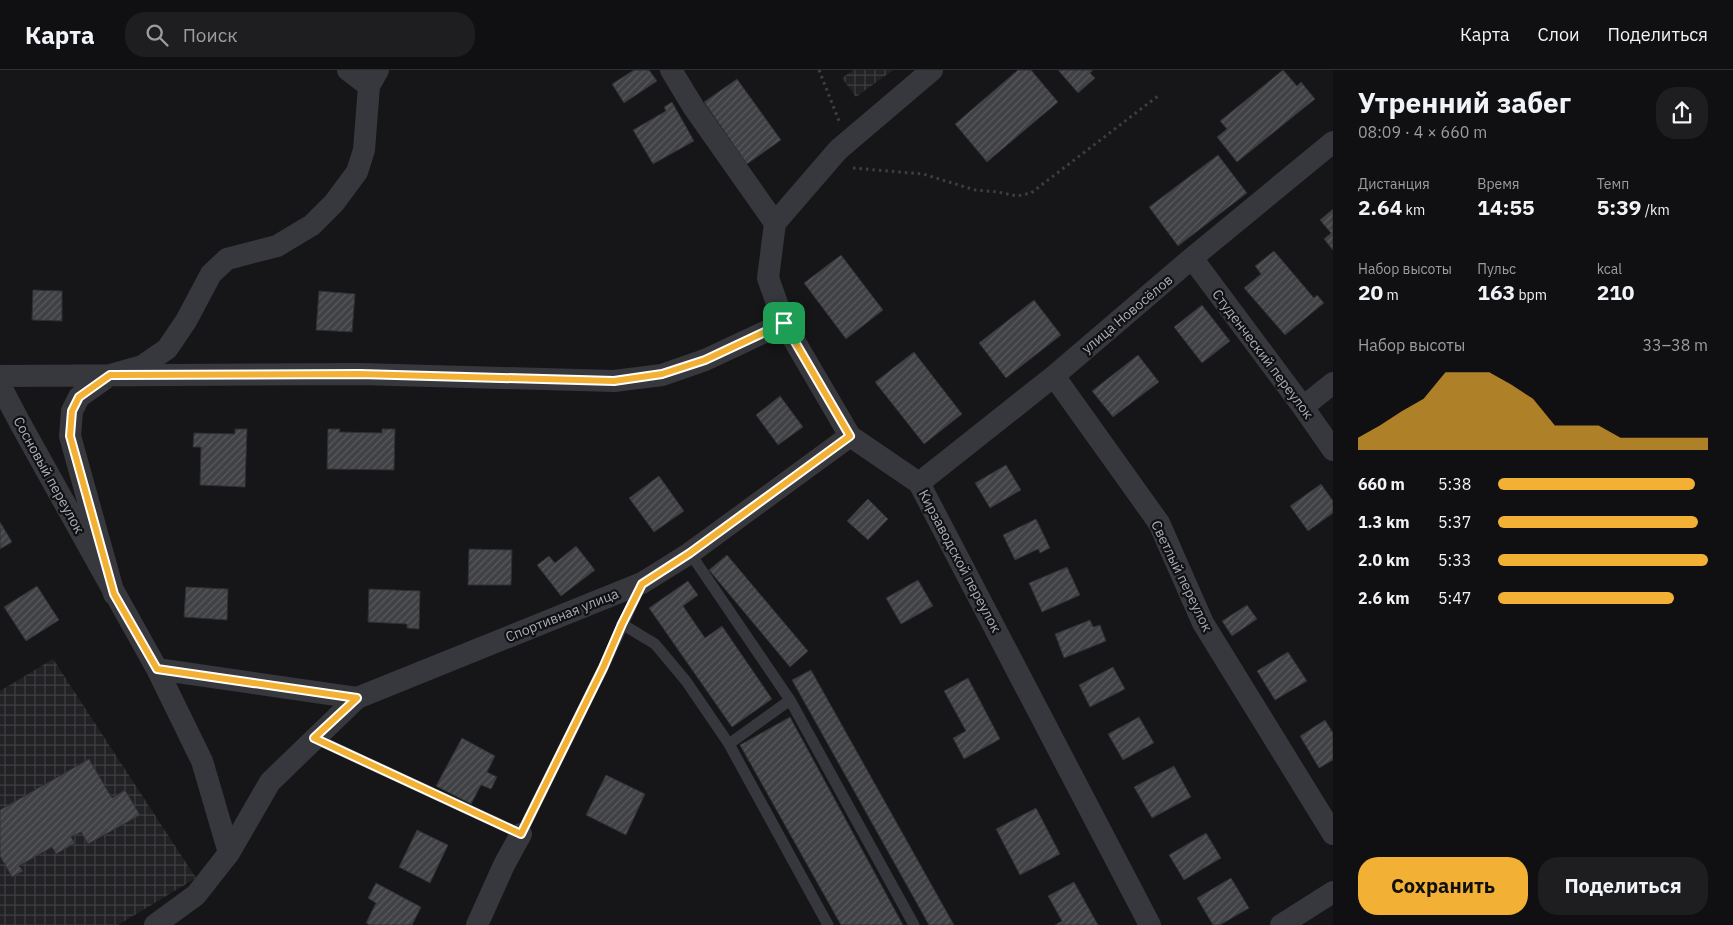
<!DOCTYPE html>
<html lang="ru">
<meta charset="utf-8">
<style>
body{margin:0;font-family:"IBM Plex Sans",sans-serif;background:#1e1e20;color:#f1f3f6;height:100vh;display:flex;flex-direction:column;font-size:19px;white-space:nowrap}
*{box-sizing:border-box;margin:0}
p{font-size:16px;color:#9c9d9f}
.icon{flex:none;width:28px;height:28px;fill:none;stroke:currentColor;stroke-width:2;stroke-linecap:round;stroke-linejoin:round}
.map{position:relative;flex:1;overflow:hidden}
.panel{display:flex;flex-direction:column;background:#101012;width:400px}
.panel>*{flex:none}
.pin{position:absolute;display:grid;place-items:center;width:42px;height:42px;color:#fff;margin:-21px;border-radius:10px;box-shadow:0 2px 8px #0006}
.round{display:grid;place-items:center;flex:none;width:52px;height:52px;border-radius:20px;background:#1e1e20}
.head{display:flex;align-items:center;justify-content:space-between;height:85px;padding:0 25px}
h1{font-size:28px;font-weight:800;line-height:38px}
.stats{display:grid;grid-template-columns:repeat(3,1fr);gap:8px;height:85px;padding:5px 25px}
.stats div{display:grid;align-content:center}
.stats b{font-size:21px;font-weight:800}
.stats small{font-size:14px;font-weight:400}
.stats p{font-size:14px}
.chart{height:140px;padding:10px 25px}
.chart p{display:flex;justify-content:space-between}
.chart svg{width:100%;height:90px;margin-top:5px;fill:#f2b134;opacity:.7}
.action{display:flex;gap:10px;margin-top:auto;padding:10px 25px}
.action a{flex:1;height:58px;border-radius:20px;background:#f2b134;color:#111;font-size:20px;font-weight:800;line-height:58px;text-align:center}
.action a+a{background:#1e1e20;color:#f1f3f6}
ul{padding:0 25px;list-style:none;font-size:16px}
li{display:grid;grid-template-columns:80px 60px 1fr;align-items:center;height:38px}
li i{height:12px;border-radius:6px;background:#f2b134}
header{display:flex;align-items:center;gap:30px;box-sizing:border-box;height:70px;padding:0 25px;background:#101012;border-bottom:1px solid #303032}
header strong{font-size:24px}
nav{display:flex;gap:28px;margin-inline-start:auto;font-size:18px}
.search{width:350px;height:45px;background:#1e1e20;display:flex;align-items:center;gap:12px;box-sizing:border-box;padding:0 18px;border-radius:20px;color:#9c9d9f;font-size:19px}
main{display:flex;flex:1;min-height:0}
.map>svg:first-child{display:block}
.industrial{fill:url(#industrial-grid)}
.building{fill:url(#building-hatch);stroke:#303034}
.lines{fill:none;stroke-linecap:round;stroke-linejoin:round}
.path{stroke:#3d3f44;stroke-width:3;stroke-dasharray:2.5 4;stroke-linecap:butt}
.service{stroke:#37383d;stroke-width:11}
.minor{stroke:#37383d;stroke-width:22}
.route-casing{stroke:#fff;stroke-width:10}
.route{stroke:#f2b134;stroke-width:6}
.labels{text-anchor:middle;dominant-baseline:central;stroke-width:4.5;stroke-linejoin:round;paint-order:stroke}
.street-label{font-size:14px;fill:#a8adb8;stroke:#111113}
</style>
<header>
<strong>Карта</strong>
<div class="search"><svg class="icon" aria-label="search" viewBox="0 0 24 24"><circle cx="10" cy="10" r="6"/><path d="M15 15l6 6"/></svg>Поиск</div>
<nav><a>Карта</a><a>Слои</a><a>Поделиться</a></nav>
</header>
<main>
<div class="map">
<svg width="1333" height="855" viewBox="0 0 1333 855">
<defs>
<pattern id="industrial-grid" width="8" height="8" patternUnits="userSpaceOnUse" patternTransform="scale(1.25)"><rect width="8" height="8" fill="#222225"/><path d="M0 4h8M4 0v8" fill="none" stroke="#3f3f43"/></pattern>
<pattern id="building-hatch" width="6" height="6" patternUnits="userSpaceOnUse" patternTransform="scale(1.25)"><rect width="6" height="6" fill="#404145"/><path d="M-1 1l2-2M0 6l6-6M5 7l2-2" fill="none" stroke="#595a5e"/></pattern>
</defs>
<rect width="100%" height="100%" fill="#161618"/>
<path class="industrial" d="M853,0H893L856,27L842,8Z
M53,589L196,808L118,855H0V621Z"/>
<path class="building" d="M634,0H649L657,11L624,33L612,14Z
M1018,0H1031L1058,32L987,92L955,54Z
M1058,0H1093L1090,3L1095,8L1078,23Z
M1283,0L1297,16L1301,12L1315,29L1237,92L1217,67L1227,59L1220,51Z
M737,9L781,70L747,94L704,32Z
M672,32L694,71L653,94L633,60L666,41L664,37Z
M1218,85L1247,123L1178,176L1149,137Z
M1333,139V180L1324,169L1331,163L1320,150Z
M1274,181L1314,228L1317,225L1324,233L1285,265L1244,218L1261,204L1255,196Z
M841,185L883,240L846,269L804,213Z
M33,220L62,221V251L32,250Z
M319,221L355,224L352,262L316,260Z
M1034,230L1061,265L1006,308L979,273Z
M1202,235L1230,271L1202,293L1174,257Z
M914,282L962,344L924,374L875,312Z
M1138,285L1159,312L1113,347L1092,321Z
M780,326L803,357L778,375L756,345Z
M235,359H247L245,417L200,415L201,377H193L194,363L235,364Z
M328,359H340L339,362L382,363V359H395L394,400L327,399Z
M1006,395L1021,420L990,438L975,413Z
M659,406L684,441L654,462L629,428Z
M1321,414L1333,431V443L1308,461L1290,436Z
M868,429L888,449L868,470L847,451Z
M1036,449L1050,478L1040,483L1038,479L1015,490L1003,465Z
M0,452L12,472L0,479Z
M576,476L595,500L561,526L537,495L549,486L555,493Z
M469,479L512,480L511,515H468Z
M727,485L808,581L790,597L709,500Z
M1067,497L1080,525L1042,542L1029,513Z
M918,510L933,536L901,554L886,528Z
M688,511L698,525L683,536L705,568L722,556L772,629L732,657L649,538Z
M37,516L59,550L26,571L4,537Z
M186,517L228,519L227,550L184,547Z
M369,519L420,521L419,559L407,558V554L368,552Z
M1247,535L1257,549L1232,566L1222,551Z
M1090,550L1093,557L1100,555L1106,571L1064,588L1055,564Z
M1288,582L1307,611L1275,630L1257,601Z
M1113,597L1125,619L1090,637L1079,615Z
M811,600L954,855H929L792,610Z
M968,608L1000,669L964,689L953,668L966,661L944,621Z
M790,647L903,855H841L740,675Z
M1139,647L1154,673L1123,690L1108,664Z
M1325,650L1333,663V690L1319,698L1300,666Z
M462,668L495,686L487,702L497,707L491,719L481,715L471,734L436,716Z
M89,689L112,728L125,720L140,745L88,774L81,762L71,767L75,773L56,784L52,777L19,796L23,801L12,807L0,786V740Z
M1174,696L1191,727L1152,748L1134,717Z
M606,705L645,724L626,765L586,745Z
M1036,738L1060,784L1020,805L996,759Z
M417,760L448,775L430,813L399,797Z
M1206,763L1221,788L1184,810L1169,785Z
M1231,808L1249,838L1220,855H1213L1197,828Z
M1074,812L1098,855H1055L1062,851L1048,826Z
M376,813L421,837L412,855H370L366,853L376,833L368,828Z"/>
<g class="lines">
<path class="path" d="M819,0L839,51
M853,98L923,104L975,120L998,122L1017,126L1031,123L1158,26"/>
<path class="service" d="M690,483L790,630L914,855
M622,554L655,574L686,611L729,674
M790,630L729,674L828,855
M314,668L521,764L603,598L641,515"/>
<path class="minor" d="M348,0L369,16
M671,0L694,38L775,153L768,208L784,253L850,366L919,413L1150,855
M775,153L838,80L932,0
M1192,188L1303,337L1333,380
M0,306L359,304L614,311L662,305L705,290L784,253
M1054,306L1159,453L1203,553L1333,764
M0,315L20,353L157,599L202,691L229,783
M1303,337L1333,313
M919,413L1054,306L1192,188L1333,72
M114,524L70,366L72,341L79,327L110,305L142,296L167,279L186,251L211,204L227,189L277,176L312,155L334,133L357,102L364,80L369,16L378,0
M157,599L357,628
M155,855L196,825L229,783L270,712L357,628L642,513L690,483L850,366
M477,855L504,795L521,764
M1281,855L1333,822"/>
</g>
<g class="lines">
<g class="route-casing">
<path id="route" d="M784,253L850,366L690,483L642,514L622,554L603,598L521,764L314,668L357,628L157,599L114,524L70,366L72,341L79,327L110,305L360,304L614,311L662,304L705,290Z"/>
</g>
<use href="#route" class="route"/>
</g>
<g class="labels">
<g class="street-label">
<text transform="translate(1127 244) rotate(-40)">улица Новосёлов</text>
<text transform="translate(1263 284) rotate(53)">Студенческий переулок</text>
<text transform="translate(49 405) rotate(61)">Сосновый переулок</text>
<text transform="translate(960 491) rotate(62)">Кирзаводской переулок</text>
<text transform="translate(1182 506) rotate(64)">Светлый переулок</text>
<text transform="translate(562 545) rotate(-22)">Спортивная улица</text>
</g>
</g>
</svg>
<div class="pin" style="left:784px;top:253px;background:#1e9e55"><svg class="icon" aria-label="arrive" viewBox="0 0 24 24"><path d="M6 21V4h12l-3 4 3 4H6"/></svg></div>
</div>
<section class="panel">
<div class="head"><div><h1>Утренний забег</h1><p>08:09 · 4 × 660 m</p></div><a class="round"><svg class="icon" aria-label="share" viewBox="0 0 24 24"><path d="M12 15V3M7 8l5-5 5 5M5 13v7h14v-7"/></svg></a></div>
<div class="stats">
<div><p>Дистанция</p><b>2.64<small> km</small></b></div>
<div><p>Время</p><b>14:55</b></div>
<div><p>Темп</p><b>5:39<small> /km</small></b></div>
</div>
<div class="stats">
<div><p>Набор высоты</p><b>20<small> m</small></b></div>
<div><p>Пульс</p><b>163<small> bpm</small></b></div>
<div><p>kcal</p><b>210</b></div>
</div>
<div class="chart"><p><span>Набор высоты</span>33–38 m</p>
<svg viewBox="0 0 160 44" preserveAspectRatio="none"><path d="M0 44V38L10 32L20 25L30 19L40 6L50 6L60 6L70 12L80 19L90 32L100 32L110 32L120 38L130 38L140 38L150 38L160 38V44z"/></svg>
</div>
<ul>
<li><b>660 m</b>5:38<i style="width:94%"></i></li>
<li><b>1.3 km</b>5:37<i style="width:95%"></i></li>
<li><b>2.0 km</b>5:33<i style="width:100%"></i></li>
<li><b>2.6 km</b>5:47<i style="width:84%"></i></li>
</ul>
<div class="action"><a>Сохранить</a><a>Поделиться</a></div>
</section>
</main>
